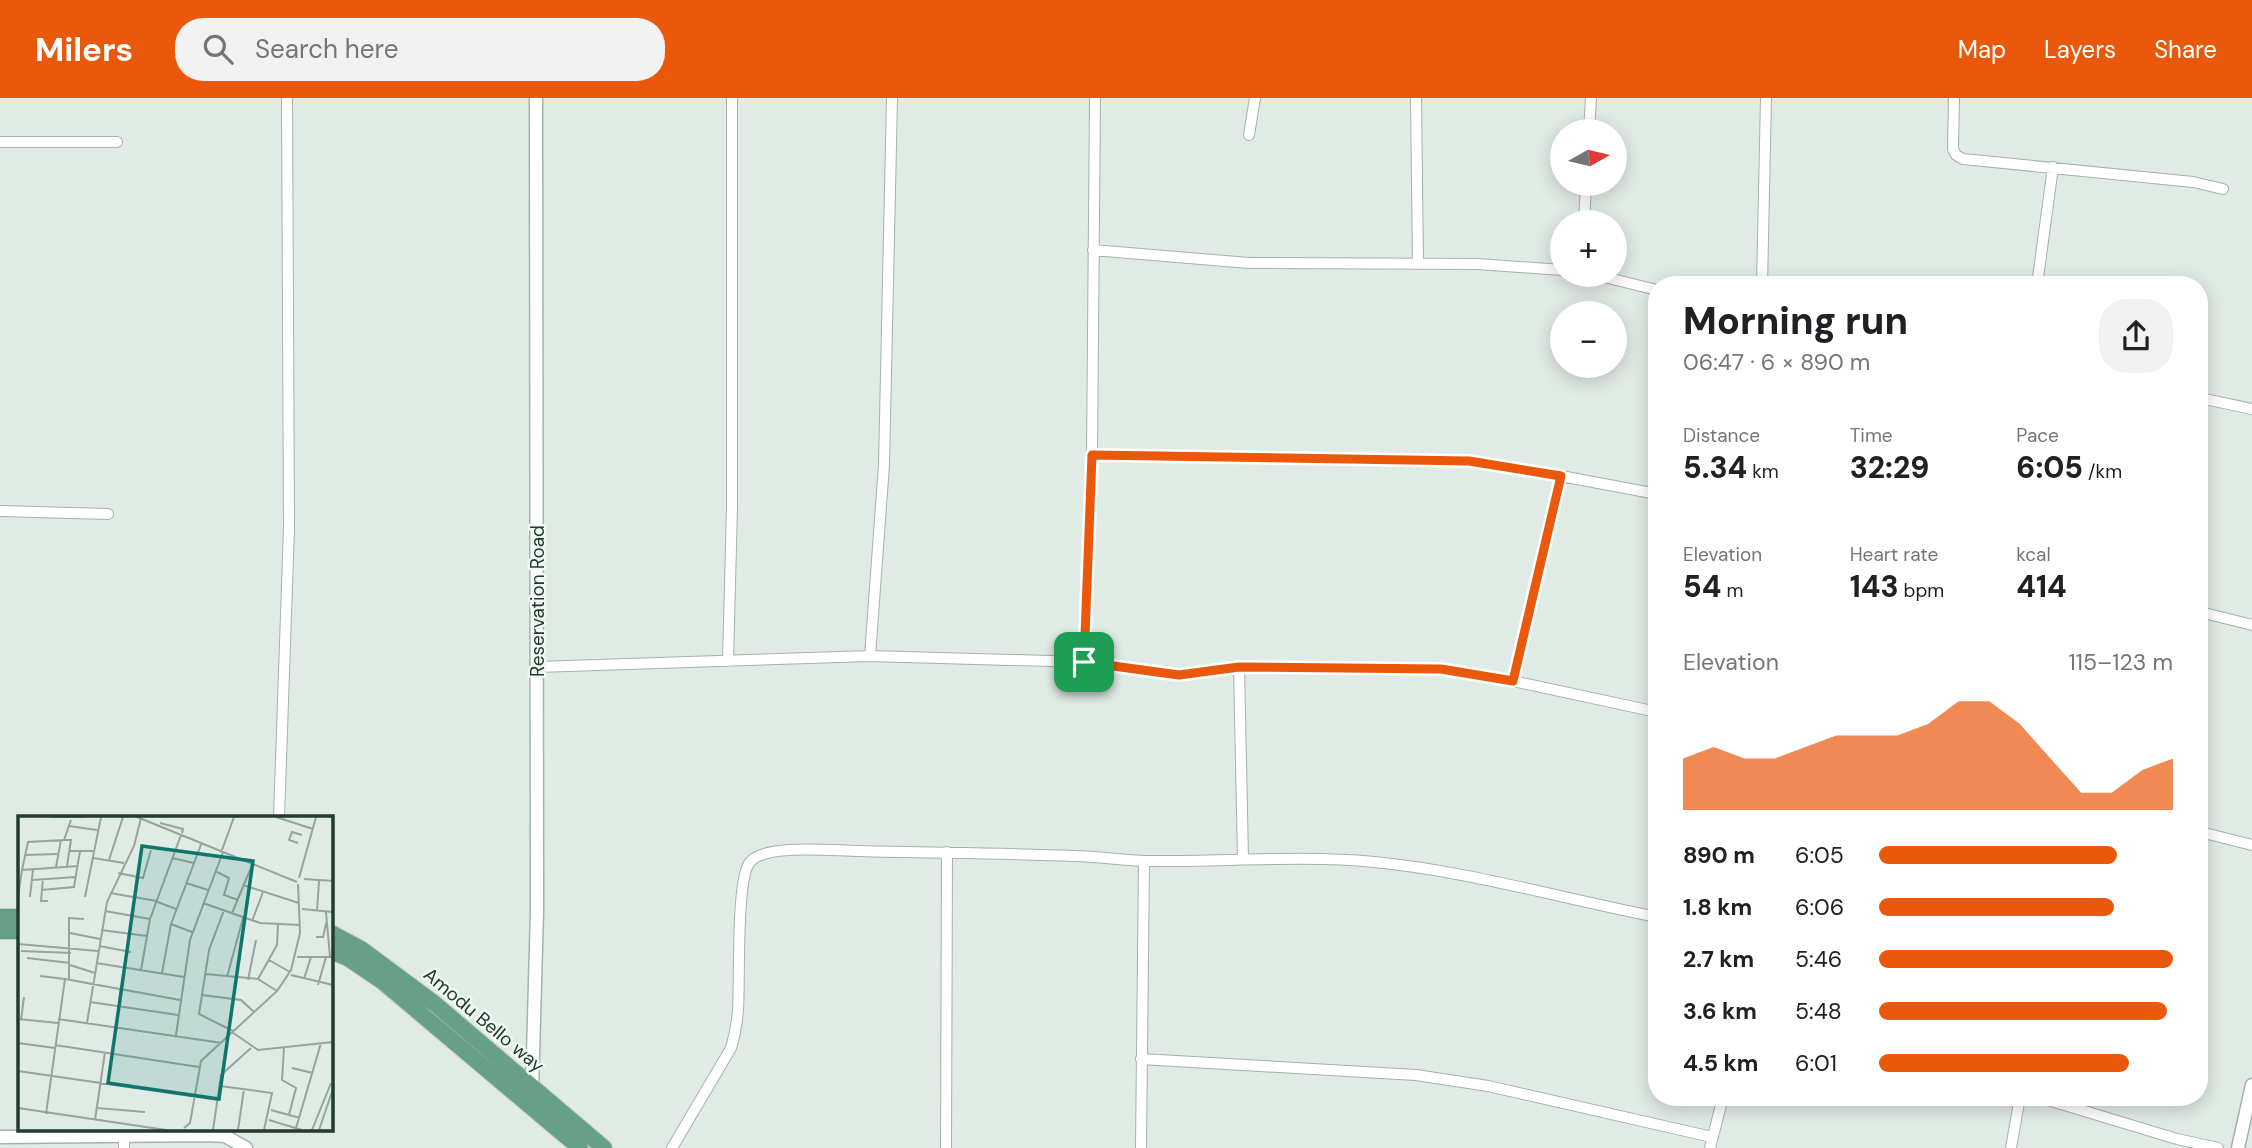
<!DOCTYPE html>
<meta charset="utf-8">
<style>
body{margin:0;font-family:"DM Sans",sans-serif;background:#f2f2f2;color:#202124;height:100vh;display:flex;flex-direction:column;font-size:26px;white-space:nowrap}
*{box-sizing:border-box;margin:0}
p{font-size:23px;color:#757577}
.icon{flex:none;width:38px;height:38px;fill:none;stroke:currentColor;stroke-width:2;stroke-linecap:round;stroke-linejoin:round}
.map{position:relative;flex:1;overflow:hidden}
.panel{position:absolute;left:1648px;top:178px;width:560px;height:830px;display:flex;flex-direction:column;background:#fff;border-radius:28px;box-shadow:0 4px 18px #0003}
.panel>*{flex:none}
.needle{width:46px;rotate:82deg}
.controls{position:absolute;left:1550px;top:21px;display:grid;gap:14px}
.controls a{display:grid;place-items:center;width:77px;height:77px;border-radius:50%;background:#fff;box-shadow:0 4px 18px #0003;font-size:35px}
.pin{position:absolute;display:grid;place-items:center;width:60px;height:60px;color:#fff;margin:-30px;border-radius:14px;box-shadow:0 4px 10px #0006}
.round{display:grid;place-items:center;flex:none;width:74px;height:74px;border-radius:28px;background:#f2f2f2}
.summary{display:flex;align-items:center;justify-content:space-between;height:119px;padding:0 35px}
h1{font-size:38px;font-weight:800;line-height:52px}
.figures{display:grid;grid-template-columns:repeat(3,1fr);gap:10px;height:119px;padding:7px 35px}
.figures div{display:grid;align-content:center}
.figures b{font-size:30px;font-weight:800}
.figures small{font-size:19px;font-weight:400}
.figures p{font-size:19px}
.chart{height:196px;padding:14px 35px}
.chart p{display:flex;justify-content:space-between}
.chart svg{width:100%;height:126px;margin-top:7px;fill:#ea580c;opacity:.7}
ul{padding:0 35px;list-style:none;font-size:23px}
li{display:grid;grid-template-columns:112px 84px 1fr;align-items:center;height:52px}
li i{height:18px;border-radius:9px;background:#ea580c}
header{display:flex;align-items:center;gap:42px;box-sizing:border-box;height:98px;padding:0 35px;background:#ea580c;color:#fff}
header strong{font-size:33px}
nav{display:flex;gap:38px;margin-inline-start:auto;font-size:24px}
.search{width:490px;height:63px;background:#f2f2f2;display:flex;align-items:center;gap:18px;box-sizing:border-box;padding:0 24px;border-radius:28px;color:#757577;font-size:26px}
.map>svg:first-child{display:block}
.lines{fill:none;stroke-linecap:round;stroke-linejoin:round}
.minor-casing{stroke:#a4b3ab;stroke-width:12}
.tertiary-casing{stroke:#a4b3ab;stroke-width:15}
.primary-casing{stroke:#c1c8c5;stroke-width:18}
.minor{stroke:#fff;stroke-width:10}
.tertiary{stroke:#fff;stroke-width:12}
.primary{stroke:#66a089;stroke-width:16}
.route-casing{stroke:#fff;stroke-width:14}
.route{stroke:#ea580c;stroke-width:9}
.labels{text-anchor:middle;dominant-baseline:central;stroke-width:5;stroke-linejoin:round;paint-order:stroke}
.street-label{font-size:19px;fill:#223b31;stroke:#f1f8f4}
.inset-road{fill:none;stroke:#95a59d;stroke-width:2}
.view{fill:#0f766e;fill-opacity:0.15;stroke:#0f766e;stroke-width:3.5}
.inset-edge{fill:none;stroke:#223b31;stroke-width:3.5}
</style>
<header>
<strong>Milers</strong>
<div class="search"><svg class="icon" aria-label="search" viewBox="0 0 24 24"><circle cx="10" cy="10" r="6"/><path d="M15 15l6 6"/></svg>Search here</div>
<nav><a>Map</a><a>Layers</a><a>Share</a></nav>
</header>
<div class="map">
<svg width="2252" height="1050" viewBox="0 0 2252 1050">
<rect width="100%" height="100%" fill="#e1ebe5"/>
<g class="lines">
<g class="minor-casing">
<path id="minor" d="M1416,0L1418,166
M1954,0L1953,51L1956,57L1963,61L2193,84L2223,91
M1589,33L1591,0
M1249,37L1255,0
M0,44H117
M1584,124L1586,86
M1093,152L1249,165L1477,166L1563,172
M1596,177L1657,192
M1762,187L1766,0
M2037,187L2053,69
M2200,300L2252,311
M1092,357L1469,363L1561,378L1657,396
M0,413L108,416
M2200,514L2252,527
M870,558L884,367L892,0
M728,563L732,409V0
M1084,564L1092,357L1095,0
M537,569L870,558L1084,564L1179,577L1239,569L1441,571L1513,583L1657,614
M1239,569L1243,761
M1513,583L1561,378
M279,719L289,430L287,0
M2200,734L2252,747
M1141,961L1416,977L1488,988L1712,1039
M2038,999L2177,1041L2218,1050
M124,1038V1050
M672,1050L731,950C735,937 737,925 738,912C740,884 736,780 750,764C766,745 834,753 858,753C930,755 1002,755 1075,758C1099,758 1123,763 1146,763C1222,764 1299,757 1374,764C1469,773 1563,801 1657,819
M946,1050L947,754
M1141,1050L1144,763
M1710,1050L1723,999
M2011,1050L2020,999"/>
</g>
<g class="tertiary-casing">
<path id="tertiary" d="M532,993L537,813L536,0
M0,1039L207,1037L225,1038L246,1050
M2238,1050L2252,987"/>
</g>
<g class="primary-casing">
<path id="primary" d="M0,819H19
M0,833H19
M331,835L361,851L435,906L604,1050
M331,853L348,860L382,883L580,1050"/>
</g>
<use href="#minor" class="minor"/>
<use href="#tertiary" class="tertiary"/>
<use href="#primary" class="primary"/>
</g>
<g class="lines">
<g class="route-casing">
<path id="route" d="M1092,357L1469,363L1561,378L1513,583L1441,571L1239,569L1179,577L1084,564Z"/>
</g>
<use href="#route" class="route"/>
</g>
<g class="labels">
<g class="street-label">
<text transform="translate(537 503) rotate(-90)">Reservation Road</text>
<text transform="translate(484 922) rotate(40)">Amodu Bello way</text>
</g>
</g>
<g transform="translate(18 718)">
<rect width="315" height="315" fill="#e1ebe5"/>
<path class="inset-road" d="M35,1H67M119,1L279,66M258,1L295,13M142,7L165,13L164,17M51,10L79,14M46,24H53L49,50M280,27L271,24L274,16L284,19M204,34L216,1M52,35H75M7,39L39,38M75,42L106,47M154,42L176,47M91,44L105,1M38,51L43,24M4,54L10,26L46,24L53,4M197,55L211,62L206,79L220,84M100,57L125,62L133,34M281,62L298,1M25,63L23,85H30M286,63L315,65M14,64L58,61M168,67L190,74M225,69L281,87M23,74L56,71L62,35M92,77L139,85M0,80L4,54L60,50M12,81L15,53M67,81L83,1M137,85L158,93M185,87L242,107L282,109M284,93L315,96M206,94L191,134L181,198L215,215M87,95L132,103M299,95L301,65M308,96L312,141M214,97L235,47M234,105L245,76M153,108L174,116M83,114L129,120M52,117L82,123M298,121H305L309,104M0,128L80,135M81,130L113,136M3,135L53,137M279,141H314M9,142L52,147M251,144L272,156M78,147L166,161M52,149L77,157M123,154L132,103L163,19M144,157L153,108L184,26M188,158L240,163L259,129L260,108M273,159L315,169M22,160L47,163M209,161L225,102M51,163V102L66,103M240,163L259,175M286,163L293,141M230,164L238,124M300,169L308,141M184,179L223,184L236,196M72,186L160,199M0,203L40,207M40,203L204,227M3,204L6,181M69,207L89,86L116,30L123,2M214,216L240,234L315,226M158,219L172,124L205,36M0,227L37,232M37,229L181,251M266,232L264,264L278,272L271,299M274,252L295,257M0,255L200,284M202,270L254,277L246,314M0,292L148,314M79,292L127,296M253,294L282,302M28,298L47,163L162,184M77,304L87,236M251,304L284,314M166,312L172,307L183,245L259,175L273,154L282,117L280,68M278,312L303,227M195,314L203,259L233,232M220,314L226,273M294,314L313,267M301,314L315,273"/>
<path class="view" d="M124,30L235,45L201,283L90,267Z"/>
<rect width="315" height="315" class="inset-edge"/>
</g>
</svg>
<div class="controls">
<a><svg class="needle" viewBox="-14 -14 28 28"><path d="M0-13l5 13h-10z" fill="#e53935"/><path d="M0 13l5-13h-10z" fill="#757577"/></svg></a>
<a>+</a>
<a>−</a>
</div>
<div class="pin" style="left:1084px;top:564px;background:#1e9e55"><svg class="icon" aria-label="arrive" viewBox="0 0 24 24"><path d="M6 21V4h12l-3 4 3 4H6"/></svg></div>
<section class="panel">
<div class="summary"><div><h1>Morning run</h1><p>06:47 · 6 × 890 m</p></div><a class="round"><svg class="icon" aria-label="share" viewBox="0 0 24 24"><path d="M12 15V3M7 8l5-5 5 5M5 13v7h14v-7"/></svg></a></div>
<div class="figures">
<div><p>Distance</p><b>5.34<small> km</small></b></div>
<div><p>Time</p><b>32:29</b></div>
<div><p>Pace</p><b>6:05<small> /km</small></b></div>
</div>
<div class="figures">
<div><p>Elevation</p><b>54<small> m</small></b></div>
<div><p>Heart rate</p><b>143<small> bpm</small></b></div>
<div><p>kcal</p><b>414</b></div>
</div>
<div class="chart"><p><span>Elevation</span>115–123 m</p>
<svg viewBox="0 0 160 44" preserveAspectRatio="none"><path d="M0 44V26L10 22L20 26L30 26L40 22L50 18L60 18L70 18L80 14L90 6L100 6L110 14L120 26L130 38L140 38L150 30L160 26V44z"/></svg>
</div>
<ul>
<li><b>890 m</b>6:05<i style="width:81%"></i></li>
<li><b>1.8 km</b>6:06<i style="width:80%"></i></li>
<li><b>2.7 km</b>5:46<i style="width:100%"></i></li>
<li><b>3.6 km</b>5:48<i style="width:98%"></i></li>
<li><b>4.5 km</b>6:01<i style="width:85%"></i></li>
</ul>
</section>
</div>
